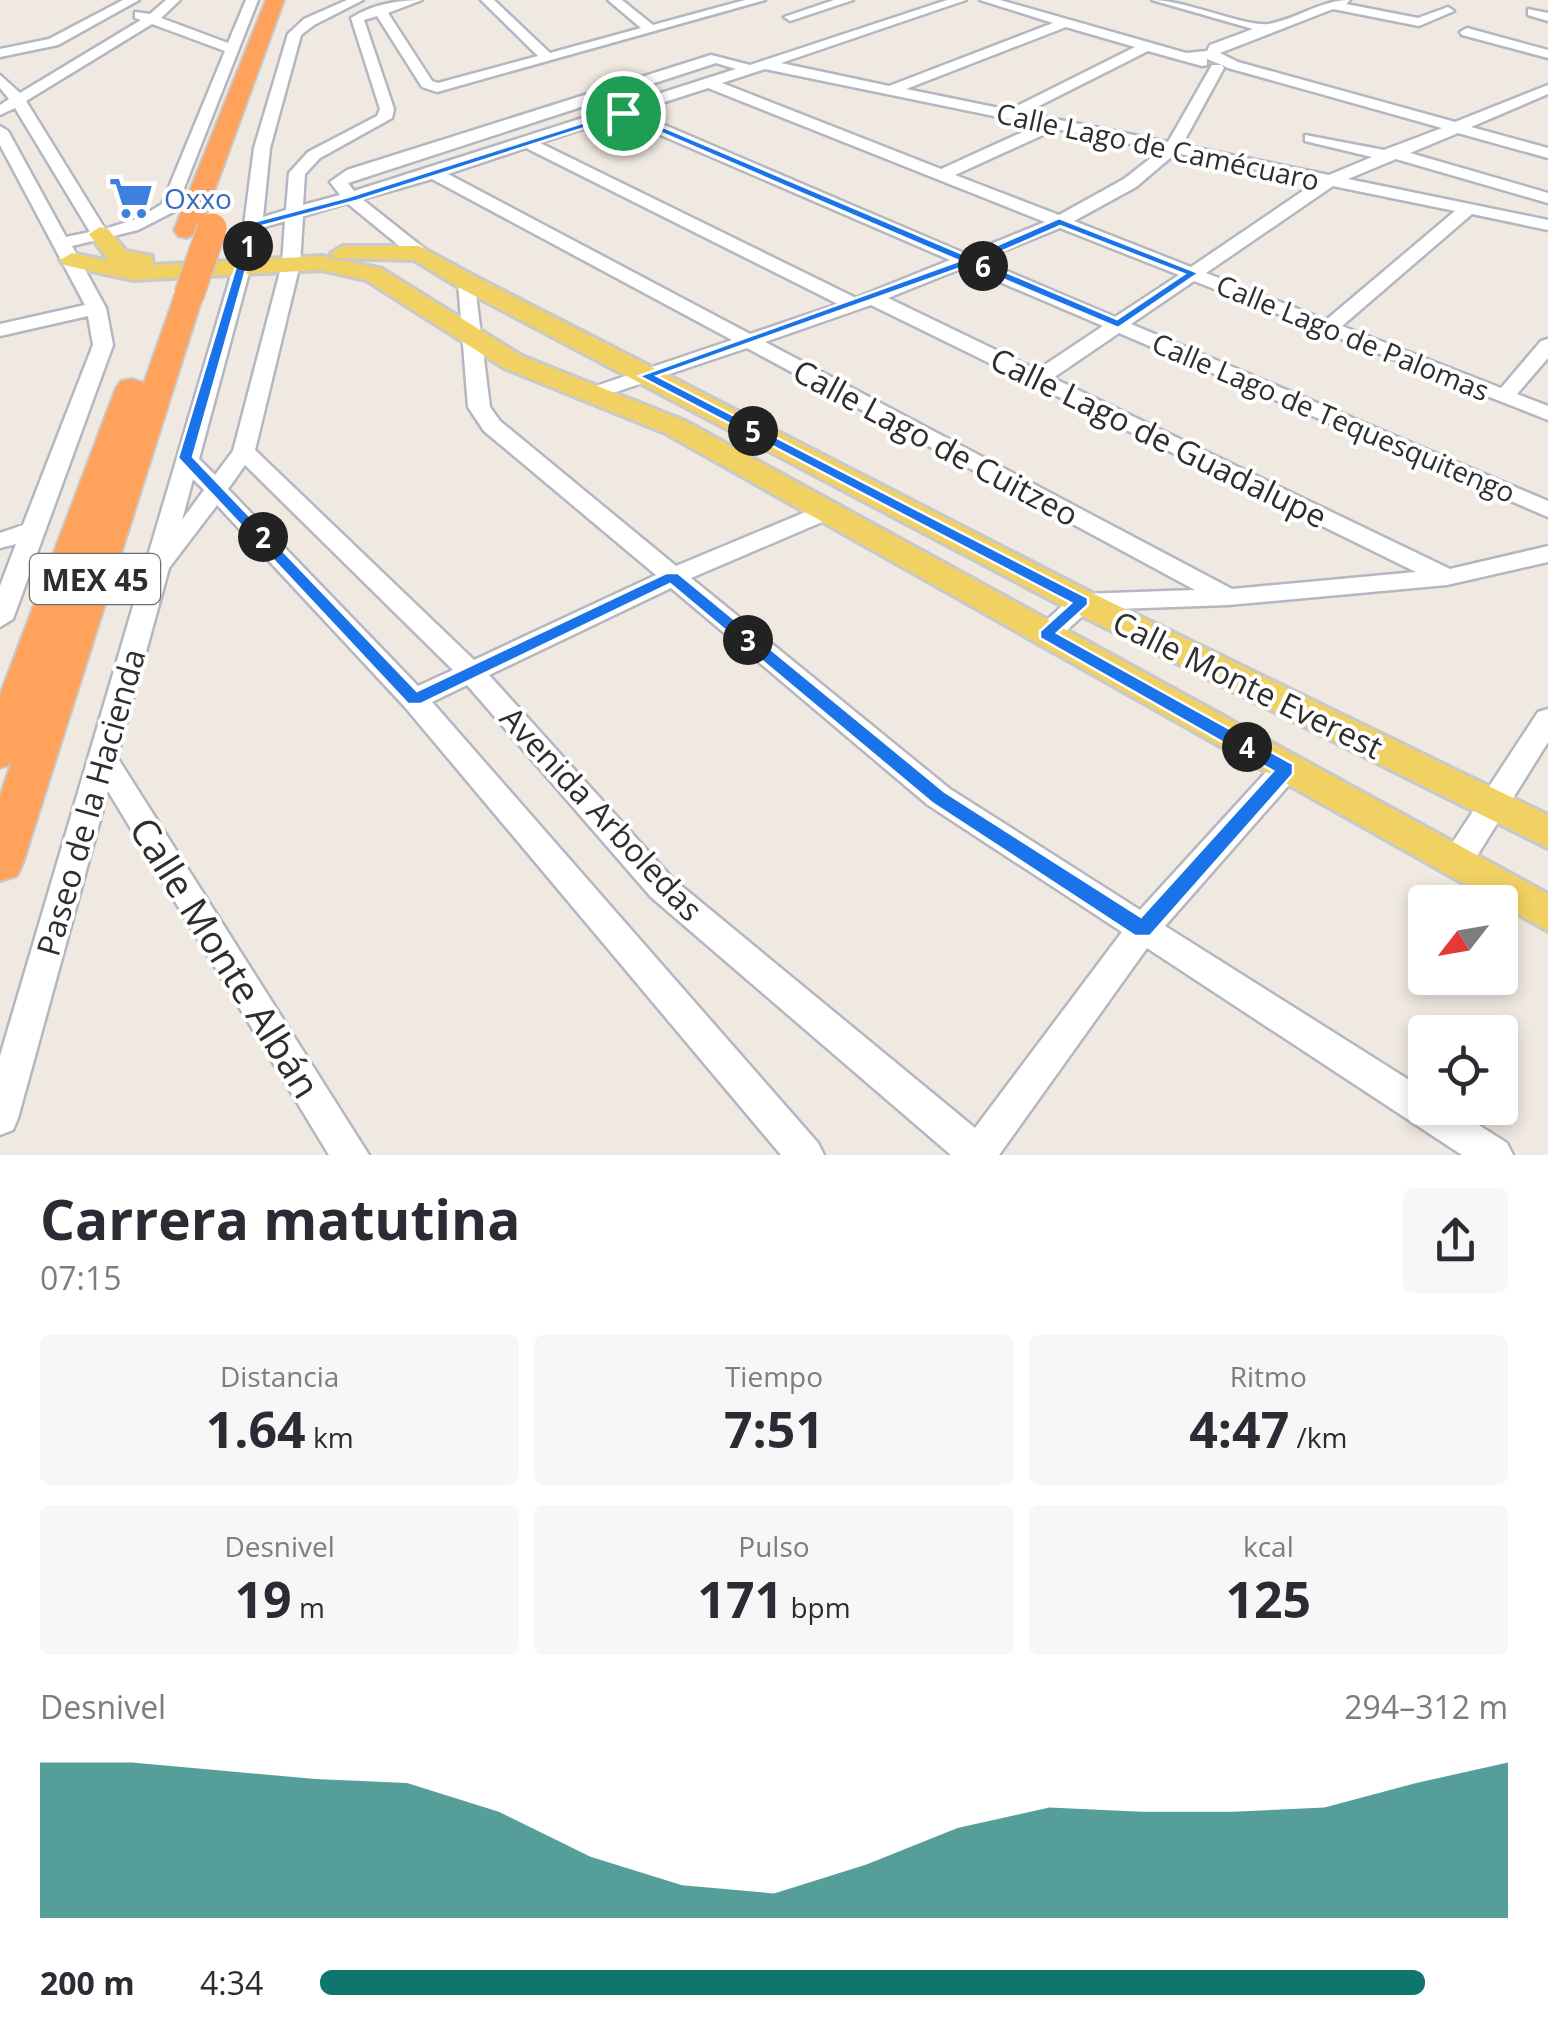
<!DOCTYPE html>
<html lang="es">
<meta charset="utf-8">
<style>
body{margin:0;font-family:"Open Sans",sans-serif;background:#f7f7f7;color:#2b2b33;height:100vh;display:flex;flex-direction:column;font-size:38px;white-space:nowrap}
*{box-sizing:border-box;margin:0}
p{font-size:32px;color:#7c7c81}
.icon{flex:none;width:55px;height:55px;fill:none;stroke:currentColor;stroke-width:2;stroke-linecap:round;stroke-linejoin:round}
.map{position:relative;height:1155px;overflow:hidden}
.drawer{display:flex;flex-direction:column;background:#fff;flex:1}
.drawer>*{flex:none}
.needle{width:65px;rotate:239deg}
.tools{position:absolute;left:1408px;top:885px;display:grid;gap:20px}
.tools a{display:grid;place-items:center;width:110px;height:110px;border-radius:10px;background:#fff;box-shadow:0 5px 15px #0003;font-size:50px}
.pin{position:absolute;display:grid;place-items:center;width:85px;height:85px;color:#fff;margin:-42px;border:5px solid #fff;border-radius:50%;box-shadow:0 2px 10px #0007}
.km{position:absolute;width:50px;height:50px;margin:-25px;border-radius:50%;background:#222;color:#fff;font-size:28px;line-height:50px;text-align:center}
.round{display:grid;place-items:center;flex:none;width:105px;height:105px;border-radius:10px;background:#f7f7f7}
.head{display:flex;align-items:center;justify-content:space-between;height:170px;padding:0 40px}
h1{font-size:55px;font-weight:700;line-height:75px}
.stats{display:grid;grid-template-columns:repeat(3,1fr);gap:15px;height:170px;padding:10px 40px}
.stats div{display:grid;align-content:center;border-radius:10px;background:#f7f7f7;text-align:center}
.stats b{font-size:50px;font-weight:700}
.stats small{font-size:28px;font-weight:400}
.stats p{font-size:28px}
.chart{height:280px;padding:20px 40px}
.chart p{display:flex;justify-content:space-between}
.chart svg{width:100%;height:180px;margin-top:10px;fill:#0f766e;opacity:.7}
ul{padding:0 40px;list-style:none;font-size:32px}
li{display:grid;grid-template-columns:160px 120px 1fr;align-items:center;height:75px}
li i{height:25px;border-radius:12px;background:#0f766e}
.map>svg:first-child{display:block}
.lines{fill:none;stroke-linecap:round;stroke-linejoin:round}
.minor-casing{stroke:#b4b7c1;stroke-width:5}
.major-casing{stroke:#c9c9c9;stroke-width:6}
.highway-casing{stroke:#c9c9c9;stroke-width:4}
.minor{fill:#fff;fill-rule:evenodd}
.major{fill:#f2d163;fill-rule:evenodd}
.highway{fill:#ffa35c;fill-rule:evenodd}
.highway-bridge-casing{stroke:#c9c9c9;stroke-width:32;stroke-linecap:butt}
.highway-bridge{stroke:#ffa35c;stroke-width:29}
.route{fill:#1a73e8;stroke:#fff;stroke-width:2.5;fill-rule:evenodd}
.labels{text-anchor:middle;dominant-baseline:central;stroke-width:8;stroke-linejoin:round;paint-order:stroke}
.far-street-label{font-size:28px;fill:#2e2e2e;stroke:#fff}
.far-shop-label{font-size:28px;fill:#366cbe;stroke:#fff;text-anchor:start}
.shield{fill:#fff;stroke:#6d6d6d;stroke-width:2.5}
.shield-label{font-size:30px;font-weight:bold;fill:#2e2e2e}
.street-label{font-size:32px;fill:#2e2e2e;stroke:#fff}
.near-street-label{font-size:38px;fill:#2e2e2e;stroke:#fff}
</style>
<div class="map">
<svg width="1548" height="1155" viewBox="0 0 1548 1155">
<rect width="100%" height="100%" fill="#efe9e1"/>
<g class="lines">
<g class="minor-casing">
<path id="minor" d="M123,0H139L58,45L0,57V49L49,39Z
M166,0H180L161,18L228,43L246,0H258L175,211L138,230L72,246L106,308L113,345L13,619L0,627V586L16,544L0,548V533L23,525L93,345L88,316L0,336V324L85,305L0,145V126L8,131L66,237L90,232L15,108L0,115V105L9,99L0,88V75L20,93L141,20L135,18V12L150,14ZM152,24L225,51L162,204L139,218L105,229L26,101Z
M347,0H363L314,25L301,35L270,148L263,217L286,210L289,173L308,152L377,116L380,109L351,18C371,5 397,0 422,0L388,13L432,81L438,83L538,56L481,0H494L550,53L641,28L608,0H622L653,25L745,0H765L437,92L422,87L377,16L364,20L394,109L392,118L320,158L305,174L303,205L340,195L330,182L347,170L711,55L750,65L947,0H966L781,63L889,86L1053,23L980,0H1000L1186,53L1207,51L1210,45L1253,29L1152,0C1185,0 1245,27 1268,24C1298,19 1320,0 1350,0L1346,4L1418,18L1448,7L1454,11L1419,26L1333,9L1220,53L1238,62L1455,122L1548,85V94L1471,127L1548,148V158L1458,133L1410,153L1548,193V203L1396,159L1348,179L1548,220V230L1472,214L1342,326L1501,388L1541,341L1548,339V358L1517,394L1548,406V420L1194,281L1131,324L1548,501V517L1119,333L1053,378L1450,569L1548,546V562L1447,585L1228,605L1089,610L1055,641H1037L1033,635L1037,629L1073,596L1082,594L1195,590L747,348L598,398H584L580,394L584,390L732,340L432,179L362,199L425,249V257H413L347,203L303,216L300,264L255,450L474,660L656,575L484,431L468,407L458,282L460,278H474L490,407L500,421L676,566L820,506H836L840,511L836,516L691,578L950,789L1140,910L1276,761L1286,758L1296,761L1301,769L1296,777L1165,926L1425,1090V1108H1452L1507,1143L1513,1155H1462L1147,948L999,1155H951L651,897L467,685L432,702L818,1143L824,1155H781L404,706L217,505L169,568L117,757L369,1155H329L108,791L18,1118L13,1130L0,1135V1056L234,265L244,225L254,148L288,34L304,19ZM1066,27L1135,47L1009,110L906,89ZM1148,51L1202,66L1207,65V59L1222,65H1212L1168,142L1025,113ZM716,63L736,69L354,191L348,183ZM1222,65L1228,68L1442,128L1384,150L1305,135V141L1372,157L1329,175L1182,145L1224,68ZM765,69L1038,125L941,169L722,83ZM708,88L1045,222L966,254L634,112ZM619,117L950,260L856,298L540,143ZM1056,129L1161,150L1124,179L1059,215L955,175ZM526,148L838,304L750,334L448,174ZM1176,153L1316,182L1191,267L1074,221L1136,187ZM1333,186L1455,211L1326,320L1206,273ZM285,221L282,264L233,451L215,475L199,459L261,228ZM1060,228L1179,275L1115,317L981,260ZM965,267L1103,326L1037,370L888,298ZM871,305L1416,572L1232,589L765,342ZM245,465L453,670L418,686L228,489ZM193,479L204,490L182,520ZM671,588L928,805L1122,932L975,1128L673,879L489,675Z
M834,0H853L790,21L784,17Z
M1528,9L1548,13V21L1528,15Z
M1467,28L1548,50V58L1462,35L1460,32Z
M1548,709V742L1467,872L1456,875L1445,872L1440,863L1445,854L1538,712Z"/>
</g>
<g class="major-casing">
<path id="major" d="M100,227L108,229L126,251L152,256L153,265L322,256L382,269L522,356L685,421L1548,894V931L665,433L504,368L366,280L322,270L133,280L64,265L60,260L72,253L109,261L89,234Z
M343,246H419L476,277L1094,594L1548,815V848L1070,610L458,287L414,260L335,258L331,253Z"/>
</g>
<g class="highway-casing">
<path id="highway" d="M266,0H284L200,230L187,238L178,236L174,230Z
M189,286L199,289L203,295L23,863L17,876L0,881V796L11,764L0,768V695L116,388L121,381L132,379L144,383L175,295L179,289Z"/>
</g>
<use href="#minor" class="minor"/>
<use href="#major" class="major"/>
<use href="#highway" class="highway"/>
<g class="highway-bridge-casing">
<path id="highway-bridge" d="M189,295L212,228"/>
</g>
<use href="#highway-bridge" class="highway-bridge"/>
</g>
<path class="route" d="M623,110L970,257L1059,218L1199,273L1118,328L969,265L657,376L1088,598V605L1057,633L1293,764V774L1150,936H1135L932,803L670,584L421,704H408L178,458L249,223L348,197ZM622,116L959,261L639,376L1071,603L1040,631V638L1273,771L1141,917L945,792L678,573H666L417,691L193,457L258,227L356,201ZM1060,226L1184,274L1117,319L980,261Z"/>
<defs>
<g id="supermarket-bare" transform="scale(3.45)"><path d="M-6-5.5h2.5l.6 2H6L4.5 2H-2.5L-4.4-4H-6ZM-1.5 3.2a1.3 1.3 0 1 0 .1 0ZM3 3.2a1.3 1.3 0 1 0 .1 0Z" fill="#3f7fe0" stroke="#fff" stroke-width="2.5" paint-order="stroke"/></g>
</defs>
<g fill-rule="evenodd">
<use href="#supermarket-bare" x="131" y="198"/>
</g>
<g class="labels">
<g class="far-street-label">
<text transform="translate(1158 146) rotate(12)">Calle Lago de Camécuaro</text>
<text transform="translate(1353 337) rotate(22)">Calle Lago de Palomas</text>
<text transform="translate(1334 417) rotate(23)">Calle Lago de Tequesquitengo</text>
</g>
<g class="far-shop-label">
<text x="164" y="198">Oxxo</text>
</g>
<rect class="shield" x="30" y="554" width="130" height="50" rx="8"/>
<g class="shield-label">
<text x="95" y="579">MEX 45</text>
</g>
<g class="street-label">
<text transform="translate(1159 437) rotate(26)">Calle Lago de Guadalupe</text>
<text transform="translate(936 442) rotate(28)">Calle Lago de Cuitzeo</text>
<text transform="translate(1248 684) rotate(26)">Calle Monte Everest</text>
<text transform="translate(90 802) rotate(-74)">Paseo de la Hacienda</text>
<text transform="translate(602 813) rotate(47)">Avenida Arboledas</text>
</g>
<g class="near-street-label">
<text transform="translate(226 957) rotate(58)">Calle Monte Albán</text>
</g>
</g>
</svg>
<div class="tools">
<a><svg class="needle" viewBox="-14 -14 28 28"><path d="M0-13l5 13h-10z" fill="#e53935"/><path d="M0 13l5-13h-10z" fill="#7c7c81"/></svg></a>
<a><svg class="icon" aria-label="locate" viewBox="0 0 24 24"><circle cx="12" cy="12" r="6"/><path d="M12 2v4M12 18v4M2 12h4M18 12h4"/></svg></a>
</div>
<div class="pin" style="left:623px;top:113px;background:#1e9e55"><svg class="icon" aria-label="arrive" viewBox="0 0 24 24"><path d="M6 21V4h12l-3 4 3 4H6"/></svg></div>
<b class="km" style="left:248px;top:246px">1</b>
<b class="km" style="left:263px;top:537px">2</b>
<b class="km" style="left:748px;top:640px">3</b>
<b class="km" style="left:1247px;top:747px">4</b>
<b class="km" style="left:753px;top:431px">5</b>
<b class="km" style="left:983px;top:266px">6</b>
</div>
<section class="drawer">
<div class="head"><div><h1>Carrera matutina</h1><p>07:15</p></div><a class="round"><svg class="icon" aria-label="share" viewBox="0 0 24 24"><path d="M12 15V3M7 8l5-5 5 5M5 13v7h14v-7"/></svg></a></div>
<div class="stats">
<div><p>Distancia</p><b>1.64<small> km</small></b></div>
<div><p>Tiempo</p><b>7:51</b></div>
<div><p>Ritmo</p><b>4:47<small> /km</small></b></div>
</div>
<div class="stats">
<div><p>Desnivel</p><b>19<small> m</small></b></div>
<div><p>Pulso</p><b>171<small> bpm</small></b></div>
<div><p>kcal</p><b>125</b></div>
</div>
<div class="chart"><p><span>Desnivel</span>294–312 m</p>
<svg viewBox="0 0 160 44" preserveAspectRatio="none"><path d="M0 44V6L10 6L20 8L30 10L40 11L50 18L60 29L70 36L80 38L90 31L100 22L110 17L120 18L130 18L140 17L150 11L160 6V44z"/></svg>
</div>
<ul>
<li><b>200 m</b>4:34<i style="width:93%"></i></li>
</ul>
</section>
